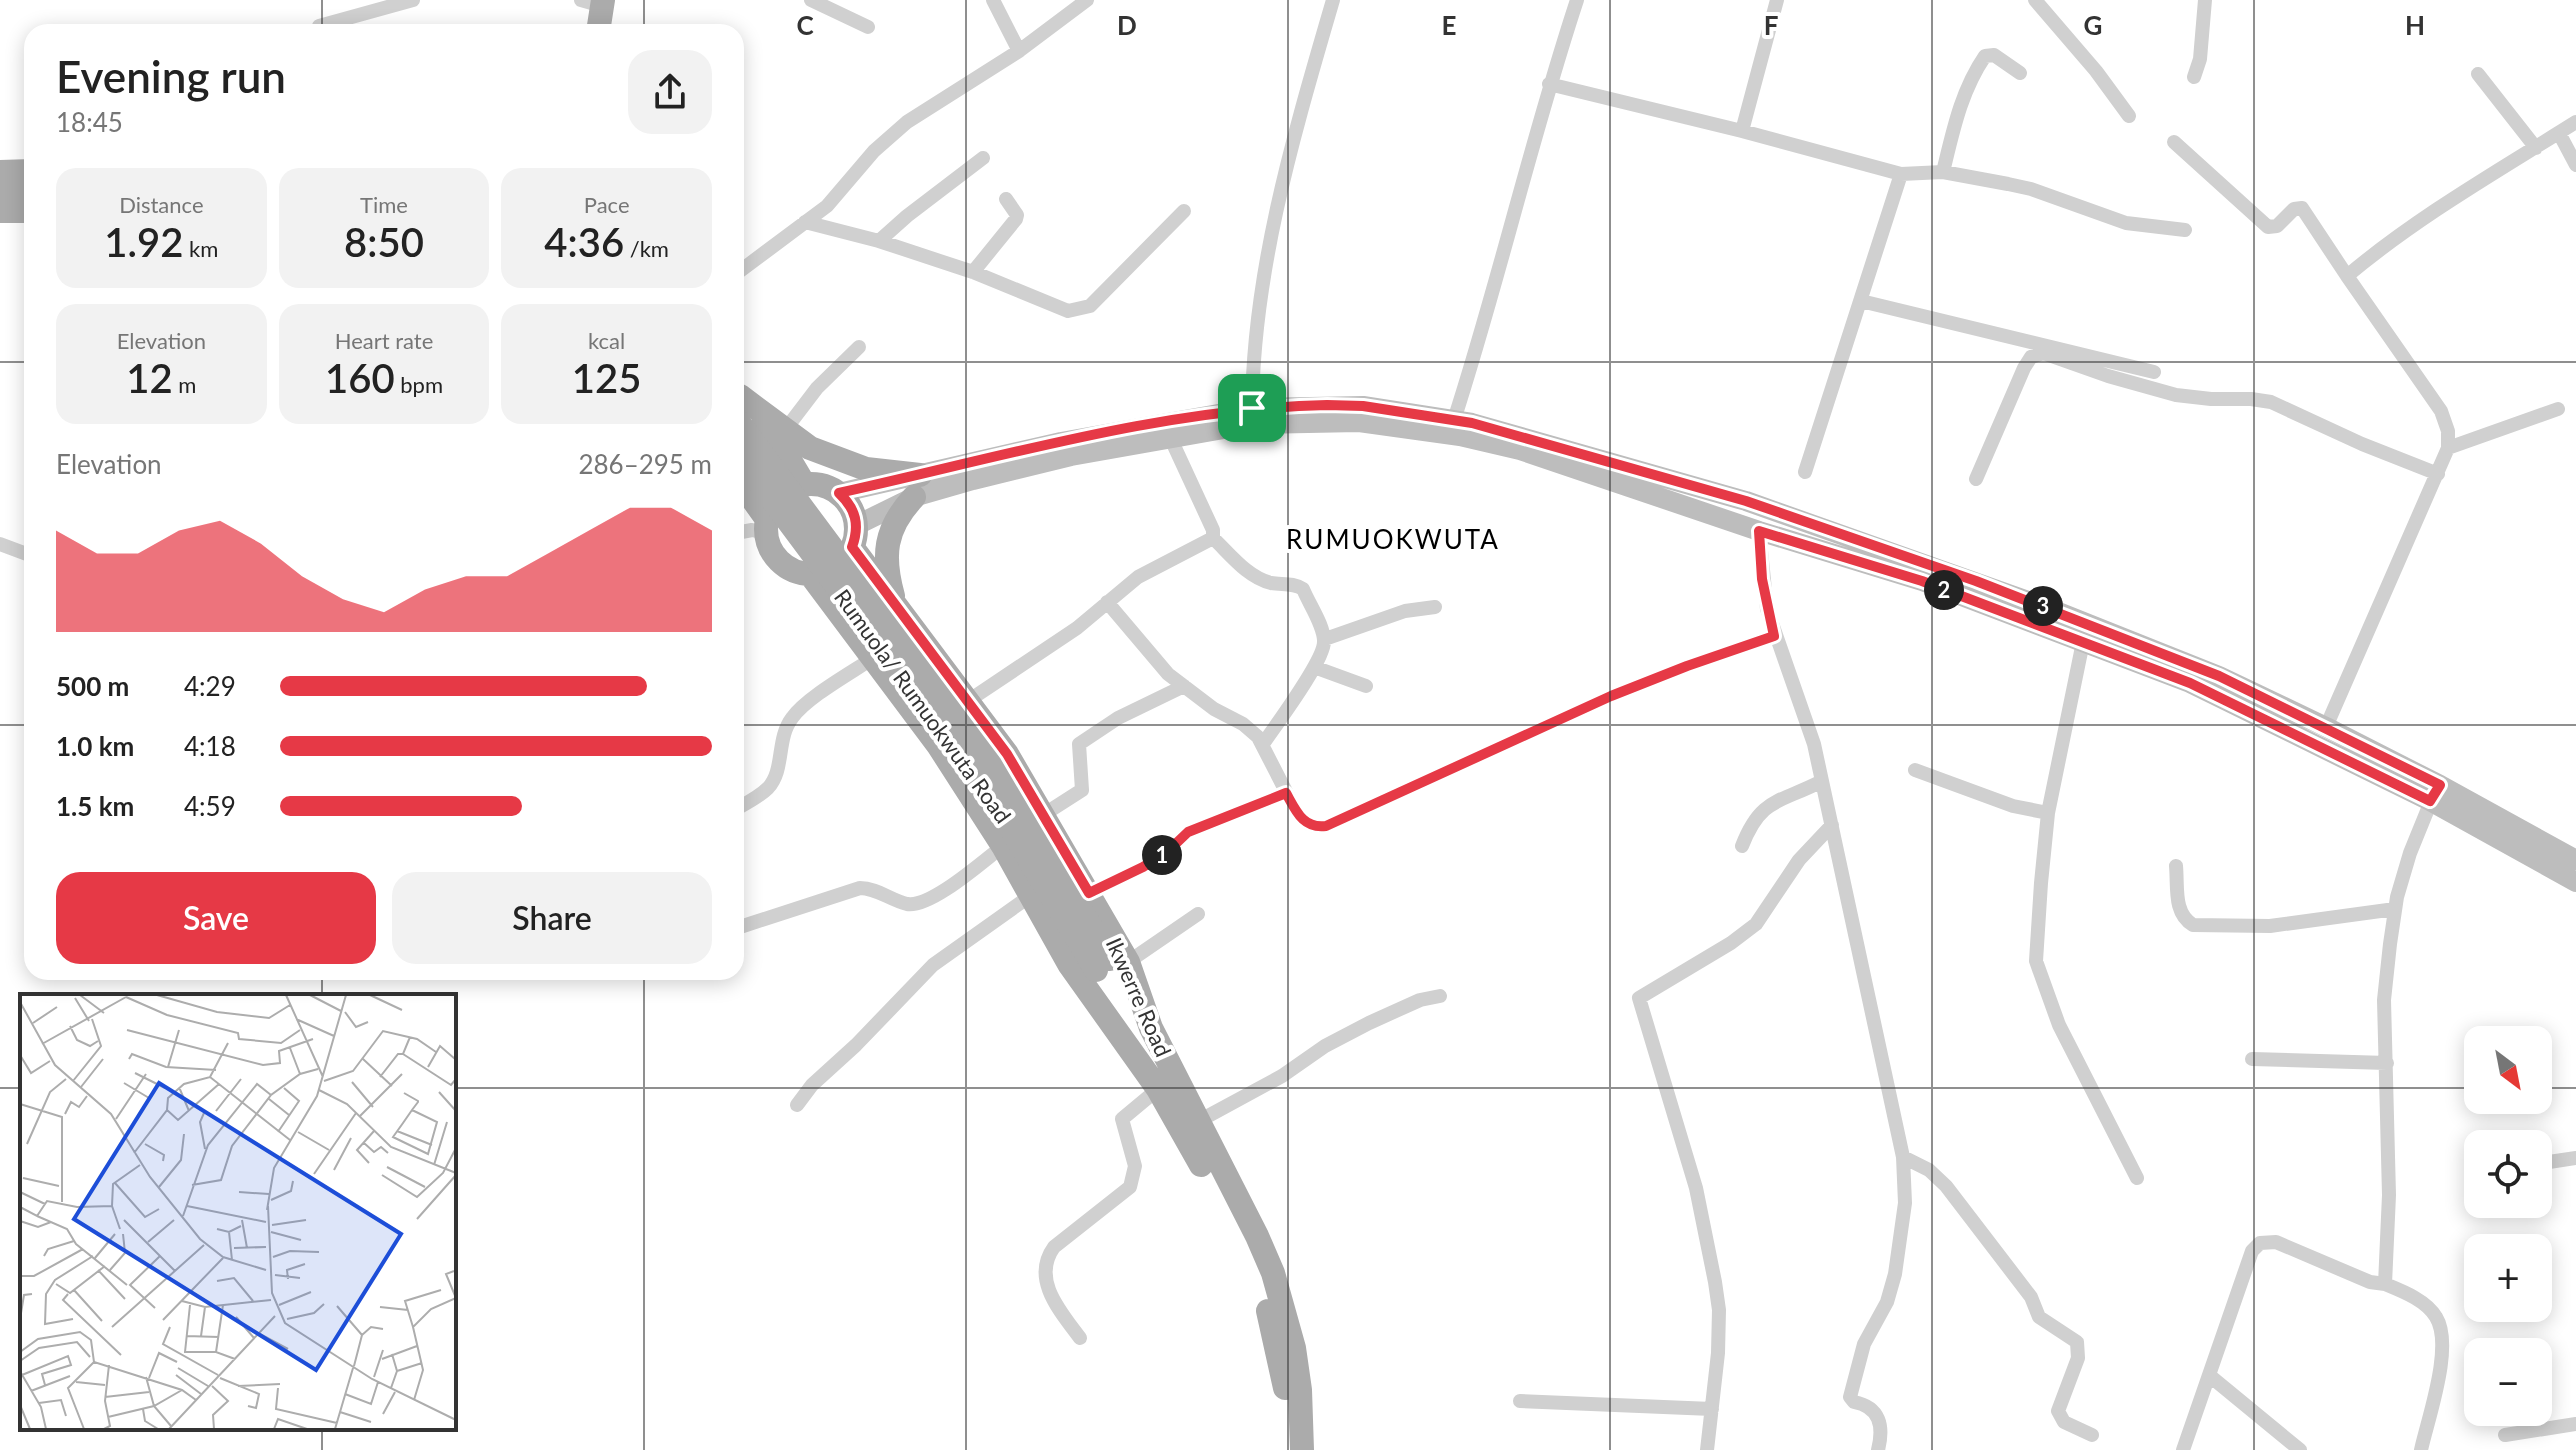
<!DOCTYPE html>
<meta charset="utf-8">
<style>
body{margin:0;font-family:Lato,sans-serif;background:#f2f2f2;color:#222;height:100vh;display:flex;flex-direction:column;font-size:30px;white-space:nowrap}
*{box-sizing:border-box;margin:0}
p{font-size:26px;color:#767676}
.icon{flex:none;width:44px;height:44px;fill:none;stroke:currentColor;stroke-width:2;stroke-linecap:round;stroke-linejoin:round}
.map{position:relative;flex:1;overflow:hidden}
.panel{position:absolute;left:24px;top:24px;width:720px;height:956px;display:flex;flex-direction:column;background:#fff;border-radius:24px;box-shadow:0 4px 20px #0003}
.panel>*{flex:none}
.needle{width:52px;rotate:148deg}
.tools{position:absolute;left:2464px;top:1026px;display:grid;gap:16px}
.tools a{display:grid;place-items:center;width:88px;height:88px;border-radius:16px;background:#fff;box-shadow:0 4px 20px #0003;font-size:40px}
.pin{position:absolute;display:grid;place-items:center;width:68px;height:68px;color:#fff;margin:-34px;border-radius:16px;box-shadow:0 4px 12px #0006}
.km{position:absolute;width:40px;height:40px;margin:-20px;border-radius:50%;background:#222;color:#fff;font-size:22px;line-height:40px;text-align:center}
.round{display:grid;place-items:center;flex:none;width:84px;height:84px;border-radius:24px;background:#f2f2f2}
.summary{display:flex;align-items:center;justify-content:space-between;height:136px;padding:0 32px}
h1{font-size:44px;font-weight:600;line-height:60px}
.figures{display:grid;grid-template-columns:repeat(3,1fr);gap:12px;height:136px;padding:8px 32px}
.figures div{display:grid;align-content:center;border-radius:20px;background:#f2f2f2;text-align:center}
.figures b{font-size:40px;font-weight:600}
.figures small{font-size:22px;font-weight:400}
.figures p{font-size:22px}
.chart{height:224px;padding:16px 32px}
.chart p{display:flex;justify-content:space-between}
.chart svg{width:100%;height:144px;margin-top:8px;fill:#e63946;opacity:.7}
.action{display:flex;gap:16px;margin-top:auto;padding:16px 32px}
.action a{flex:1;height:92px;border-radius:24px;background:#e63946;color:#fff;font-size:32px;font-weight:600;line-height:92px;text-align:center}
.action a+a{background:#f2f2f2;color:#222}
ul{padding:0 32px;list-style:none;font-size:26px}
li{display:grid;grid-template-columns:128px 96px 1fr;align-items:center;height:60px}
li i{height:20px;border-radius:10px;background:#e63946}
.map>svg:first-child{display:block}
.lines{fill:none;stroke-linecap:round;stroke-linejoin:round}
.street{stroke:#d0d0d0;stroke-width:14}
.secondary{stroke:#bdbdbd;stroke-width:20}
.primary{stroke:#ababab;stroke-width:24}
.primary-bridge{stroke:#ababab;stroke-width:24}
.route-casing{stroke:#fff;stroke-width:16}
.route{stroke:#e63946;stroke-width:10}
.grid{fill:none;stroke:#333;stroke-width:2;stroke-opacity:0.55}
.labels{text-anchor:middle;dominant-baseline:central;stroke-width:8;stroke-linejoin:round;paint-order:stroke}
.street-label{font-size:22px;fill:#333;stroke:#fff}
.quarter-label{font-size:26px;letter-spacing:2px;fill:#000;stroke:#fff}
.inset-road{fill:none;stroke:#adadad;stroke-width:2}
.view{fill:#1d4ed8;fill-opacity:0.15;stroke:#1d4ed8;stroke-width:4}
.inset-edge{fill:none;stroke:#333;stroke-width:4}
.grid-label{font-size:26px;text-anchor:middle;font-weight:bold;fill:#333;stroke:#fff;stroke-width:8;stroke-linejoin:round;paint-order:stroke}
</style>
<div class="map">
<svg width="2576" height="1450" viewBox="0 0 2576 1450">
<rect width="100%" height="100%" fill="#fff"/>
<g class="lines">
<path class="street" d="M581,0L602,6
M811,0L868,27
M993,0L1019,51
M2035,0L2096,71L2129,116
M319,26L413,0
M2478,74L2536,148
M2194,77L2200,59L2205,0
M1549,84L1742,131L1901,174L1943,172L2008,184L2031,189L2126,223L2185,230
M1742,131L1777,0
M2559,133L2576,165
M2174,142L2268,227L2277,226L2294,209L2302,208L2347,276
M1943,172C1953,131 1961,91 1985,56L1994,55L2020,73
M805,222L879,241L973,272L1068,311L1090,306L1184,211
M879,241L907,216L983,158
M973,272L1016,219L1017,215L1006,199
M736,274L827,206L874,151L907,122L1019,51L1087,0
M1861,301L2154,372
M1252,414C1252,273 1294,134 1333,0
M1454,420C1499,281 1531,139 1577,0
M785,430L817,388L859,347
M1170,437L1213,530V538C1230,554 1247,577 1271,583C1282,585 1293,582 1303,589C1309,604 1324,625 1324,641C1325,660 1275,726 1263,744
M2448,448L2558,409
M1805,472L1901,174
M1976,479L2024,368L2031,357L2043,353L2108,376L2176,395L2211,399H2251L2271,402L2362,444L2438,474
M1759,531L1767,609L1814,744L1903,1157L1905,1203L1895,1274L1887,1302L1864,1344L1850,1397L1854,1402C1880,1407 1884,1426 1878,1450
M736,533L752,530L766,533
M0,544L32,556
M1107,602L1168,674L1214,709L1243,724L1258,737L1296,811C1305,823 1310,828 1326,826L1611,696L1687,666L1774,636
M1325,639L1405,611L1435,607
M2083,642L2048,813L2041,883L2036,961L2059,1025L2137,1178
M1314,667L1366,686
M968,701L1077,628L1138,577L1213,538
M2326,727L2448,448V431L2441,411L2347,276C2417,217 2498,171 2576,122
M1915,770L2013,806L2048,813
M736,809C747,803 759,797 768,788C785,770 776,739 792,718C807,697 851,673 873,658
M1043,815L1082,790L1079,744L1118,718L1184,686
M1742,846C1761,797 1780,803 1822,781
M2176,866C2178,887 2173,913 2193,925L2270,926L2395,909
M1089,893L1143,867L1167,852L1188,832L1286,793
M740,927L860,888C877,888 890,900 907,904C931,908 983,861 1003,846
M1128,962L1198,914
M2252,1059L2387,1063
M797,1105L812,1085L856,1045L933,965L1030,896
M1197,1122L1282,1076L1325,1046L1369,1023L1420,1000L1440,996
M1903,1157L1929,1170L1946,1186L2031,1297L2039,1317L2077,1342L2078,1358L2058,1411L2064,1422L2092,1435
M2549,1162L2576,1158
M1080,1338C1060,1311 1031,1279 1054,1247L1130,1187L1135,1166L1122,1119L1158,1089
M2210,1376L2300,1450
M1520,1401L1712,1409
M2505,1435L2576,1424
M1707,1450L1718,1353L1719,1310L1715,1282L1696,1188L1639,998L1731,943L1756,924L1799,860L1832,825
M2183,1450L2252,1251L2260,1243L2276,1242L2370,1282L2385,1284
M2421,1450C2428,1418 2454,1346 2436,1317C2426,1300 2402,1291 2385,1284L2389,1195L2384,1000L2390,944L2397,897L2410,853L2434,794"/>
<path class="secondary" d="M839,493L1061,442L1252,408L1363,406L1472,423L1746,501L2056,611L2219,676L2326,727L2440,785L2576,860
M857,525L914,497L973,480L1071,456L1252,424L1359,422L1460,436L1520,450L1759,531L1922,581L2190,683L2430,801L2576,882"/>
<path class="primary" d="M598,32L603,0
M0,172L32,171
M0,190L32,189
M0,211H32
M740,396L810,448L866,469L920,475
M763,424L785,452L804,484
M736,476L766,518
M766 529a45 45 0 1 1 90 0a45 45 0 1 1-90 0Z
M852,547L1007,754L1128,962L1151,1028L1257,1236L1273,1273L1294,1348L1300,1390L1302,1450
M810,574L938,745L1003,846L1069,964L1158,1089L1201,1165
M893,596C882,556 884,529 914,497
M1268,1311L1285,1388"/>
<path class="primary-bridge" d="M736,419L949,705L1013,798L1110,959
M736,451L983,782L1096,970"/>
</g>
<g class="lines">
<g class="route-casing">
<path id="route" d="M1327,405L1363,406L1472,423L1746,501L1976,581L2219,676L2440,785L2430,801L2190,683L1922,581L1759,531L1762,579L1774,636L1687,666L1611,696L1326,826C1303,829 1296,811 1286,793L1188,832L1167,852L1143,867L1089,893L1007,754L852,547C860,525 856,509 839,493C998,458 1164,408 1327,405Z"/>
</g>
<use href="#route" class="route"/>
</g>
<path class="grid" d="M322,0V32M644,0V32M966,0V1450M1288,0V1450M1610,0V1450M1932,0V1450M2254,0V1450M0,362H32M736,362H2576M0,725H32M736,725H2576M322,972V996M644,972V1450M0,1088H22M454,1088H2478M2538,1088H2576M322,1428V1450"/>
<g class="labels">
<g class="street-label">
<text transform="translate(923 706) rotate(54)">Rumuola/ Rumuokwuta Road</text>
<text transform="translate(1139 997) rotate(66)">Ikwerre Road</text>
</g>
<g class="quarter-label">
<text x="1393" y="539">RUMUOKWUTA</text>
</g>
</g>
<g transform="translate(20 994)">
<rect width="436" height="436" fill="#fff"/>
<path class="inset-road" d="M60,1L84,19M137,1L197,18L249,24L270,11M266,1L303,83M290,1L321,17M350,1L382,16M106,3L147,21L218,39L219,45L261,49L280,36M55,4L69,27M0,8L35,71L91,120L130,183L180,245L203,263L246,276M325,18L336,33L348,28M276,25L314,42M13,29L37,13M50,32L57,46L70,52L78,47M107,36L243,71L260,69L259,57L293,45M22,50L106,3M270,54L280,80M383,60L431,91L436,85M0,61L11,79L30,67M109,65L112,60L146,73L196,76M343,65L372,92M148,73L159,36M408,73L420,52L435,65M115,79L145,94M190,83L208,49M360,83L378,60H383L390,43M53,87L81,52L72,25M304,87L333,77L363,37L397,45L416,58M332,88L353,113M104,89L129,104M61,93L83,65M159,93L169,117M299,96L327,110L371,153L436,179M419,98L436,117M384,99L398,107V108L392,116L383,129L373,143L408,160L417,128L392,116M249,105L269,121M0,110L42,123V208M147,116L158,126L199,90M196,117L221,85M184,119L180,128L185,155M45,120L51,108L59,113L67,102M339,123L382,80M96,125L126,80M377,137L412,151M258,138L279,107L264,94M278,138L309,156M344,149L354,158L361,153L368,159M7,150L30,98L46,85M125,150L144,161L143,167M114,159L147,116L148,104L164,90L190,83L270,146M349,169L337,156L354,137M414,171L427,128M367,173L405,193M314,176L331,144M294,180L336,119M362,181L397,203L423,179L436,154M3,184L39,192M95,189L125,223L139,215M172,191L201,186L212,152L251,101L280,80L298,75M139,193L161,166L164,140M0,198L25,210M219,198L249,200M251,206L271,197L273,187M92,212L100,235M167,212L246,228M248,212L252,299L265,329L352,385L436,426M0,213L17,222L27,207L57,213L92,212L93,190L120,171M247,216L254,174L297,102L326,1M17,222L47,235L56,250L107,291M163,222L188,151L237,90L251,101M397,225L436,181M104,226L155,277M222,226L227,254M0,227L18,233L31,228M252,231L286,226M197,235L209,238L221,232M209,238L212,266M251,238L281,246M128,248L154,226M214,254L246,253M24,262L28,255L54,247M253,263L270,257L299,258M75,264L95,240M78,276L105,305M90,276L105,259L103,240M255,281L280,284M0,282H14L63,255M268,285L267,276L285,270M197,287L214,284L233,307M36,290L50,299L85,272M54,296L82,327M48,300L43,306L101,361M162,307L185,313L251,306M259,311L291,298M317,312L342,341M360,313L388,316M135,314L110,291L140,262M216,323L234,344M0,325L4,301L12,300M53,325L25,330L26,300L35,286L73,262M267,325L294,319L304,310M143,326L203,264M92,333L184,251M150,333L143,350L198,381M393,333L385,307L421,296M240,340L268,355M166,342L199,343M181,342L185,313M0,358L18,345L60,338L71,346L74,368L162,396L176,406M164,358H196L215,365M165,358L170,311M196,358L203,311M362,365L397,352M0,367L19,354L57,348L70,363M334,372L342,341L351,333L363,335M158,374L188,392M377,377L402,369M1,379L21,413L26,435M2,381L48,362L51,371L22,380L25,391M156,381L181,400M126,383L134,412L151,432M354,383L363,356M129,384L139,359L157,368M200,384L239,400L236,414L228,412M56,388L85,391M192,392L208,407L193,421L194,435M218,392L260,390M258,394L256,415L317,429M371,394L377,377L372,360M11,397L50,382M325,400L351,410L358,388M85,403L129,398M394,406L403,376L393,333L411,315L436,304L426,280L434,277M19,409L41,406L46,422M0,411L10,435M123,415L125,427L138,435M320,418L351,428M363,420L375,398M88,423L134,412L162,396M64,435L48,394L74,368M84,435L90,432L85,407L89,371M149,435L255,322M254,435L258,425L287,435M315,435L333,374"/>
<path class="view" d="M139,89L381,240L296,376L54,225Z"/>
<rect width="436" height="436" class="inset-edge"/>
</g>
<g class="grid-label">
<text x="805" y="35">C</text>
<text x="1127" y="35">D</text>
<text x="1449" y="35">E</text>
<text x="1771" y="35">F</text>
<text x="2093" y="35">G</text>
<text x="2415" y="35">H</text>
</g>
</svg>
<div class="tools">
<a><svg class="needle" viewBox="-14 -14 28 28"><path d="M0-13l5 13h-10z" fill="#e53935"/><path d="M0 13l5-13h-10z" fill="#767676"/></svg></a>
<a><svg class="icon" aria-label="locate" viewBox="0 0 24 24"><circle cx="12" cy="12" r="6"/><path d="M12 2v4M12 18v4M2 12h4M18 12h4"/></svg></a>
<a>+</a>
<a>−</a>
</div>
<div class="pin" style="left:1252px;top:408px;background:#1e9e55"><svg class="icon" aria-label="arrive" viewBox="0 0 24 24"><path d="M6 21V4h12l-3 4 3 4H6"/></svg></div>
<b class="km" style="left:1162px;top:855px">1</b>
<b class="km" style="left:1944px;top:590px">2</b>
<b class="km" style="left:2043px;top:606px">3</b>
<section class="panel">
<div class="summary"><div><h1>Evening run</h1><p>18:45</p></div><a class="round"><svg class="icon" aria-label="share" viewBox="0 0 24 24"><path d="M12 15V3M7 8l5-5 5 5M5 13v7h14v-7"/></svg></a></div>
<div class="figures">
<div><p>Distance</p><b>1.92<small> km</small></b></div>
<div><p>Time</p><b>8:50</b></div>
<div><p>Pace</p><b>4:36<small> /km</small></b></div>
</div>
<div class="figures">
<div><p>Elevation</p><b>12<small> m</small></b></div>
<div><p>Heart rate</p><b>160<small> bpm</small></b></div>
<div><p>kcal</p><b>125</b></div>
</div>
<div class="chart"><p><span>Elevation</span>286–295 m</p>
<svg viewBox="0 0 160 44" preserveAspectRatio="none"><path d="M0 44V13L10 20L20 20L30 13L40 10L50 17L60 27L70 34L80 38L90 31L100 27L110 27L120 20L130 13L140 6L150 6L160 13V44z"/></svg>
</div>
<ul>
<li><b>500 m</b>4:29<i style="width:85%"></i></li>
<li><b>1.0 km</b>4:18<i style="width:100%"></i></li>
<li><b>1.5 km</b>4:59<i style="width:56%"></i></li>
</ul>
<div class="action"><a>Save</a><a>Share</a></div>
</section>
</div>
